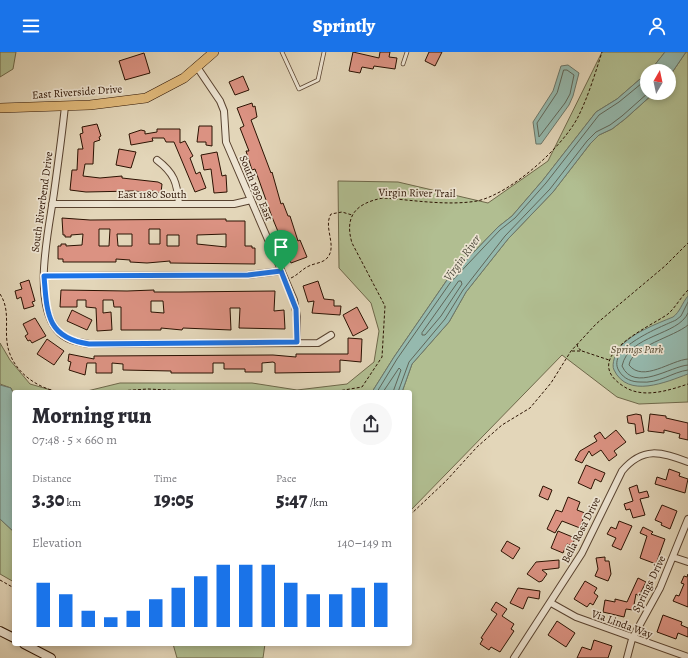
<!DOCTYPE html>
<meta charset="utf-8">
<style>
body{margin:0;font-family:Alegreya,serif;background:#f7f7f7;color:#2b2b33;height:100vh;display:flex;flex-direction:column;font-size:15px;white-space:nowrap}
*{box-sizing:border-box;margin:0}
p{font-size:13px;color:#7c7c81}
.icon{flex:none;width:22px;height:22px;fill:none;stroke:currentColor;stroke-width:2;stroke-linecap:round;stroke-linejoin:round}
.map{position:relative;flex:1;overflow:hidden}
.details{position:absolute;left:12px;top:338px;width:400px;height:256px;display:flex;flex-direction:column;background:#fff;border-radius:4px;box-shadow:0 2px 6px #0003}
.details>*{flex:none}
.needle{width:26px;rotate:9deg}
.controls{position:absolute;left:640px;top:12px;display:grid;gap:8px}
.controls a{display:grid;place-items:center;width:36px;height:36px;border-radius:50%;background:#fff;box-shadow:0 2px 6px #0003;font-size:20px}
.pin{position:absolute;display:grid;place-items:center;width:34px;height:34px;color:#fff;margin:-41px -17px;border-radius:50% 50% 50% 0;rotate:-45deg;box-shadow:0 0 4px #0007}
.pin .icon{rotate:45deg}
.round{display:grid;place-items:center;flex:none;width:42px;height:42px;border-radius:21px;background:#f7f7f7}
.summary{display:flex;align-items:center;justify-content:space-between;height:68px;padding:0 20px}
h1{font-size:22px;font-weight:800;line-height:30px}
.stats{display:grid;grid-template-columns:repeat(3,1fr);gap:6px;height:68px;padding:4px 20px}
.stats div{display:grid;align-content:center}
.stats b{font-size:20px;font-weight:800}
.stats small{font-size:11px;font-weight:400}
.stats p{font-size:11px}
.chart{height:112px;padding:8px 20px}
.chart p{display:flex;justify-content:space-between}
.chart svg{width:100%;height:72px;margin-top:4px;stroke:#1a73e8;stroke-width:6}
header{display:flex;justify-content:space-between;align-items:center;height:52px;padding:0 20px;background:#1a73e8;color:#fff;font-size:18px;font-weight:800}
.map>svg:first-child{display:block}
.green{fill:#b1be91;stroke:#6e684a}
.water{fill:#95b9ae;stroke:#6b7669}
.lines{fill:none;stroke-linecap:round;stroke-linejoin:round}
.shore{stroke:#606658;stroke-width:1}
.building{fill:#db9282;stroke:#2b1202;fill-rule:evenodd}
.lane-casing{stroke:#594330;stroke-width:4.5}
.street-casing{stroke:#594330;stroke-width:8}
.secondary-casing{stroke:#2b1202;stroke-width:10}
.primary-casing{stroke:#2b1202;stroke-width:10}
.path{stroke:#2b1202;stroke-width:1;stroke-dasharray:3 2;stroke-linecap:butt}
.lane{stroke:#ede4d2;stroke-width:3}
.street{stroke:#ede4d2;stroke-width:6}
.secondary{stroke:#ede4d2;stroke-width:8}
.primary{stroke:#e2bb7c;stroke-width:9}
.route-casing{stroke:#fff;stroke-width:8}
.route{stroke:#1a73e8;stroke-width:5}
.labels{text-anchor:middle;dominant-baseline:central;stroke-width:3.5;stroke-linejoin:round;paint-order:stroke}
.street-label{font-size:11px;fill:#2b1202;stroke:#ede4d2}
.park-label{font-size:11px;font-style:italic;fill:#53462d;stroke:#ede4d2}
.water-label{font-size:12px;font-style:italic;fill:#504c3e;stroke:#ede4d2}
</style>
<header><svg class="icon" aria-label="menu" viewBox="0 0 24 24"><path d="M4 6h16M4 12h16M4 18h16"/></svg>Sprintly<svg class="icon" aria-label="person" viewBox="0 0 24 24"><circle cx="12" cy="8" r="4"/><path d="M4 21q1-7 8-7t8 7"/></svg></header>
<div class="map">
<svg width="688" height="606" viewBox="0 0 688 606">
<rect width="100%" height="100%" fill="#e3d6b9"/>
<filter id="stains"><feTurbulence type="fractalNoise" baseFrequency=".005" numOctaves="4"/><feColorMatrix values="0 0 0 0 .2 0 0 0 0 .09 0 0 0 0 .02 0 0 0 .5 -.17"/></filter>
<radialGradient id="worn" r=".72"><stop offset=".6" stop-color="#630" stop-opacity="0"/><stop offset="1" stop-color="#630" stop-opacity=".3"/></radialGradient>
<path class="green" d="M0,0H16L13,17L0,25Z
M602,0H665L650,19H647V21L617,47L596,60L543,128L512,164L498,175L447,228L394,305L372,340H83L120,331H252L297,338L347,332L374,310L379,279L371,251L339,216L338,129L398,130L488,151L548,109Z
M686,0H688V350L639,352L617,345L562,303L410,459V340H402L412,312L449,270L466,240L508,187L553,140L590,92L599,83L612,77L625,67L654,41H669V25Z
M0,291L10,308L30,332L58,340H14V343L11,336L0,332Z
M0,467L14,480V530L0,522Z
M173,592H265L263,606H177Z"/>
<path class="water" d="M665,0H686L669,25V19H650Z
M568,13L579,21L573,44L569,53L541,92H536L533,70L553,39L561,14Z
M647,21V41H654L625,67L612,77L599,83L590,92L553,140L508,187L466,240L449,270L412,312L402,340H372L394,305L447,228L498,175L512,164L543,128L596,60L617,47Z
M688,244V322C666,330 628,347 614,318C611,312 616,300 620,295C632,281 656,272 673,265C680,260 682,251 688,244Z
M0,333L11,336L14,343V480L0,467Z"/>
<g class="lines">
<path class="shore" d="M564,18H567L574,23L570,42L565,51L539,85L537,71L557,41Z
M459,229H461L462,232L441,264L425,283H422V281Z
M688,250L681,264L676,268C661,275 605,296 619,319C624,327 632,330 640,330C659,332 672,320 688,318
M688,261C678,284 629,282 622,314C634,341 671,314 688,313
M688,273C674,285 632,294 629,313C643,331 671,308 688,307
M377,340L397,307L450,231L500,178L515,166L546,131L599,63L619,50L647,27
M383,340L399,316L401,318L393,340
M398,340L409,310L445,267L463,238L505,184L550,137L587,89L596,80L610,73L622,64L648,41"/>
</g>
<path class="building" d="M353,0L379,6L380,0H390L389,5L397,6L395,17L374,14L373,17L362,15L360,21L349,19Z
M429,0H442L435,14L425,9Z
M144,1L150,21L125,28L119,9Z
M243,24L249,38L235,43L229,30Z
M252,51L253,55L255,54L257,65L251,68L271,121L272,120L281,152L283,151L288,164H290L298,189L300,188L307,205L291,211L272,165L255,117L252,118L246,99H249L240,76L244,74L237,56Z
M97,72L101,84L99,85L100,88L94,90L93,112H85L83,124L100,126L122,124V126L158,130L162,132L161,141L152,139L151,141L134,139L86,140L70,138L72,118H77L78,97H83L80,82L83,81L82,75Z
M199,74H212V94L206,93V90H197Z
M157,77H180V91L185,89L193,104L190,106L196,122L200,120L206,136L195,140L174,90H166L164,86H152L153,89L131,93L129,82L141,78L145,79V82L157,80Z
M119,97L136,100L131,116L116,113Z
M217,100L222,124L226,123L227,140L214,141L211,117L204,118L201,103Z
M62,166L90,168L226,167V169H245V194H252V196H255V212L170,211V209L147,211L130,210V208L116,207V210H63V207H58V194H61V192H66V194L82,193L83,182L71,183V185H65V183H63ZM99,177H110L109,194H99ZM149,177H160V192H149ZM117,182H132V194H118ZM226,182V195L197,192V183ZM167,183H179V194H167Z
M29,228L35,249L32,250L34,254L24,257L21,245L17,247L15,239L22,237L20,231Z
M318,229L324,247L334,248V254H341L340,263L312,261L314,249L308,250L303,234Z
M61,238L127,239L154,238V240H180L275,239L274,259L284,258L285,277L239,276L240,256H230L231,278L183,276L182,278L161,276V278H121V255H114L113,248H103V261L111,260L112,278L97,279L96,256L86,255V248H77V255H60ZM151,249H163L164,261L151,260Z
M357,255L368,276L353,284L343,263Z
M72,258L92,268L87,278L67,269Z
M35,266L46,284L32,291L30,288L28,289L25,284L28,282L23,272Z
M348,286L362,287L361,310L340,308V320L275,321V311L273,310L262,311V320H245V317H224V311H213V321H171V319L123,318V312L112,311V321H96V311H87L85,323L69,318L71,310L68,309L69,302L94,307V304L273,303L296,305V302H348Z
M47,287L64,299L54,313L37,302Z
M636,362L641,363L644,380L636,382L635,372L628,371L627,364Z
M650,362L666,364V366L688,371V388L679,386L680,382L664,378V381L648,379Z
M616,378L626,390L614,399L617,403L609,409L601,398L592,404L589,399L582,411L575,408L580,399L597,389L594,384L600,380L605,387Z
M586,413L605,421L601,430L595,427L591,437L578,431Z
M669,417L680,421L679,424L688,427L685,441L655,432L657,425L666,428Z
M637,433L639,441L647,439L649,445L640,447L645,463L633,466L630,457L626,458L624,452L633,449L629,436Z
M543,434L552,438L548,448L539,444Z
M568,445L580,450L577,458L585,461L580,476L562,469L555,481L547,477L556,458L562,460Z
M662,453L677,459L670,477L661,473L662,471L655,468Z
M619,469L632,474L621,498L612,494L616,486L607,482L611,475L616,477Z
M643,475L653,480L651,482L665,487L656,512L640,506L647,484L640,481Z
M558,479L575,486L572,494L567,492L563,501L551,496Z
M507,489L520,496L513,507L501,499Z
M605,505V509H609L611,522L608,529L595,524L598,517L596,506Z
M559,508V516L542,518L547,522L542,529L539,530L527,522L536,510Z
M688,522V555L673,549L676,543L679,544L684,532L681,531L684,524L687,525Z
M638,526L646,530L639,544L636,542L633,558L626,557L624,565L603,560L605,548L615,550V547L627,550Z
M585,529L597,536L594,541L598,544L593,553L590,551L587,555L574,547Z
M518,536L540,539L539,547L528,545L523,557L510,551Z
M496,550L507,557L502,564L514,572L511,577L514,579L500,600L491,595L489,598L480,592L483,587L481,586L497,562L491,558Z
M663,563L682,570L681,573L688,576V585L678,581L676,587L657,580Z
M557,569L575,581L566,595L548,583Z
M594,588L612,594L608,606H577L582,595L591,598Z"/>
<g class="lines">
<g class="lane-casing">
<path id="lane" d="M282,0L299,37L318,28L324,0
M403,12L407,0"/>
</g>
<g class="street-casing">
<path id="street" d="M197,15L220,49L224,59L226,90L294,248L297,265V291
M65,54C62,83 58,112 54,141C49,177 32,248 57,278C65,288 77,290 89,292L318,291L331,283
M157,108C174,121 177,130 179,152
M52,152H234L251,148
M44,224L248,223L281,219
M673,505L688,510
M551,551L576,565L688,605
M514,606L582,501L622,419C643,394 661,400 688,410
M627,606L632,587L660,536L688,467"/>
</g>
<g class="secondary-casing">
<path id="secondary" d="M0,579L14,586
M24,592L51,606"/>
</g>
<g class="primary-casing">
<path id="primary" d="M0,56L90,53L146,46L184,26L214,0"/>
</g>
<path class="path" d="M291,226C298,223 302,217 309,214C315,211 324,211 328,205C337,193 323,175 331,162L342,160L352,163
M688,238C681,245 675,256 668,262C648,276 579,305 623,334C642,347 667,339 688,332
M0,242C10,257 5,274 7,290C10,317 35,336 60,340
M577,292L578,296L582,299
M572,299H582L609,308
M103,340L148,337L206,340
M332,340L362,335L382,305L385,254L352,191C344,164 356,151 383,146C413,148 447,154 477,149C510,142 562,96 578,65C588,45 595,22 602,0
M410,463L446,429L477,395L502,373L530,356L551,331L571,299L596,272L665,214L688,191
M0,528L14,536"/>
<use href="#lane" class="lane"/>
<use href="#street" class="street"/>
<use href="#secondary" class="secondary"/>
<use href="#primary" class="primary"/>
</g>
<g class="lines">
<g class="route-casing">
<path id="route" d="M281,219L296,257L297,290L89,292C46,286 47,260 44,224L248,223Z"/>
</g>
<use href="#route" class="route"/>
</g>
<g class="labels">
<g class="street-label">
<text transform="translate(77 40) rotate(-4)">East Riverside Drive</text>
<text transform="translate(256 136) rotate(67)">South 1930 East</text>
<text transform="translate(417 141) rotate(1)">Virgin River Trail</text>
<text x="152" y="142">East 1180 South</text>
<text transform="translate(42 150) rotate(-82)">South Riverbend Drive</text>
<text transform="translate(581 478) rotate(-63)">Bella Rosa Drive</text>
<text transform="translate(649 532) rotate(-64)">Springs Drive</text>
<text transform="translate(622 572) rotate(20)">Via Linda Way</text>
</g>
<g class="park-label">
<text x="637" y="297">Springs Park</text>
</g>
<g class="water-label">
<text transform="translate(462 206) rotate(-54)">Virgin River</text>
</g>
</g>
<rect width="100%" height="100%" filter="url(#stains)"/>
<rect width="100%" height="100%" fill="url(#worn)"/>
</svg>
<div class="controls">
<a><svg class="needle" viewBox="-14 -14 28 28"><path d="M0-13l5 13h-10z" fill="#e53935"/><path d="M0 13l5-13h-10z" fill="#7c7c81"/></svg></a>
</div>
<div class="pin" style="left:281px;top:219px;background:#1e9e55"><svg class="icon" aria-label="arrive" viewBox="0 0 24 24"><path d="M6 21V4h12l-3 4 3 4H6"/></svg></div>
<section class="details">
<div class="summary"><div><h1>Morning run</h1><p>07:48 · 5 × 660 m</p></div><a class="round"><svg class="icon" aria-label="share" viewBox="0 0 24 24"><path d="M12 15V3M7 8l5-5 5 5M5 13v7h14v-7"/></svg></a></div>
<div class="stats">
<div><p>Distance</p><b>3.30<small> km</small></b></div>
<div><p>Time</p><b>19:05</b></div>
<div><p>Pace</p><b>5:47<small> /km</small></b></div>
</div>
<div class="chart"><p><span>Elevation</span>140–149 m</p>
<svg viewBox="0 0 160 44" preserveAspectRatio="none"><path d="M5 44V17M15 44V24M25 44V34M35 44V38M45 44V34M55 44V27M65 44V20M75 44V13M85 44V6M95 44V6M105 44V6M115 44V17M125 44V24M135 44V24M145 44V20M155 44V17"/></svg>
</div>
</section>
</div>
